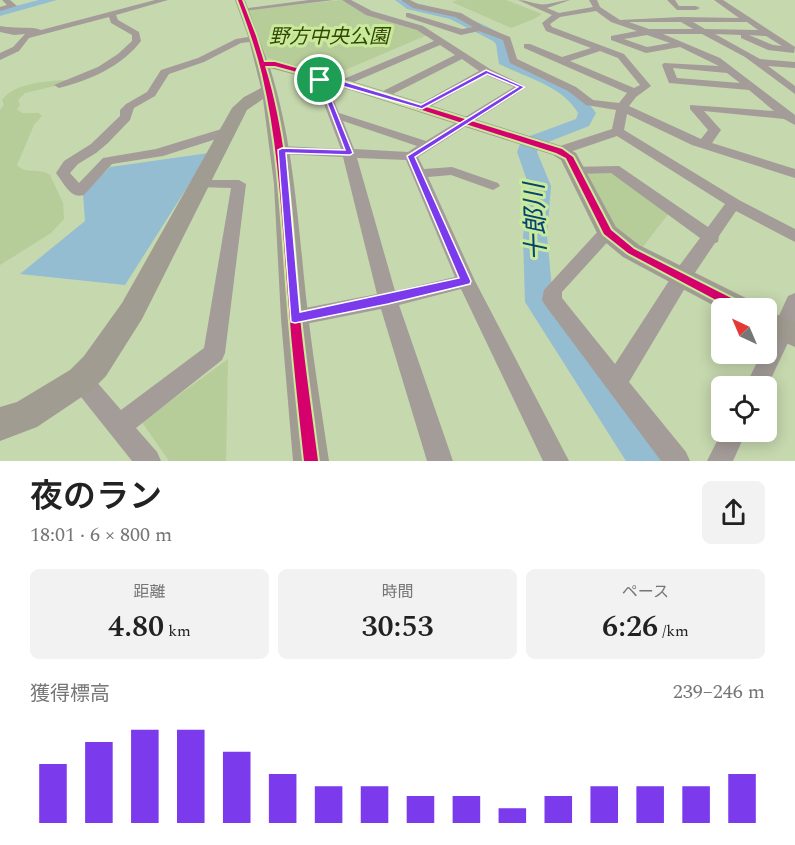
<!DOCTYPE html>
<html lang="ja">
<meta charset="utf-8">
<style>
body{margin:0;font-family:Spectral,"Noto Sans JP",serif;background:#f2f2f2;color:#222;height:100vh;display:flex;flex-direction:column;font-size:22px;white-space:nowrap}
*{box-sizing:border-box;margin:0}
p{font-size:20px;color:#767676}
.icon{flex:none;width:33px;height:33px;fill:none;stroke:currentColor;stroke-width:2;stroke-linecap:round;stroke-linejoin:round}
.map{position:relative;height:461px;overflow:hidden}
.panel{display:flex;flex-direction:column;background:#fff;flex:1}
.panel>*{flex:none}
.needle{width:39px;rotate:316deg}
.buttons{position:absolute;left:711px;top:298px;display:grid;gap:12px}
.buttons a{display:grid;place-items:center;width:66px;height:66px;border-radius:9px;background:#fff;box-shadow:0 3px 15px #0003;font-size:30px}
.pin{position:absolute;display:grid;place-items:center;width:51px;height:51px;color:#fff;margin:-26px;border:3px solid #fff;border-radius:50%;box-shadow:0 2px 6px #0007}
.round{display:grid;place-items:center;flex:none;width:63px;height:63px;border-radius:9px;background:#f2f2f2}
.summary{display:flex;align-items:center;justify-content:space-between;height:102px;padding:0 30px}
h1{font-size:33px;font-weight:600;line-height:45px}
.figures{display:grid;grid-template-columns:repeat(3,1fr);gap:9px;height:102px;padding:6px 30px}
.figures div{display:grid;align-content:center;border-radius:9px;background:#f2f2f2;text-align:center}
.figures b{font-size:30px;font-weight:600}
.figures small{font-size:16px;font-weight:400}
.figures p{font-size:16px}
.chart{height:168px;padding:12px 30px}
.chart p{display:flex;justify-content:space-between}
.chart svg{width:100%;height:108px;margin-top:6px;stroke:#7c3aed;stroke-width:6}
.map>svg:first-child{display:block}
.green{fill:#b6cc99}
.water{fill:#94bdd2}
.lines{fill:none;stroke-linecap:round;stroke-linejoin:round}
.river{fill:#94bdd2;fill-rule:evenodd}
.street{fill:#a49c98;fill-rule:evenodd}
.secondary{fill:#a09c91;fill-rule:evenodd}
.cycleway-casing{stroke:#c9ea9c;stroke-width:4}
.cycleway{fill:#d6006c;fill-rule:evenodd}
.route{fill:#7c3aed;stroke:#fff;stroke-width:1.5;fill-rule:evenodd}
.labels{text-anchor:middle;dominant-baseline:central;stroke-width:6;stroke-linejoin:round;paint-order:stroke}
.far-park-label{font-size:20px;font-style:italic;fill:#324801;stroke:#c9ea9c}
.water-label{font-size:26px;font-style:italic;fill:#054370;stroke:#c9ea9c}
</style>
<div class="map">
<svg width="795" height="461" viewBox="0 0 795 461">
<rect width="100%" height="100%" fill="#c6d8ae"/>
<path class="green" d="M342,0C368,16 400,19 427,35L331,76L267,58L248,10Z
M458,0H506L542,14L534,19L511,28L452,2Z
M66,80L63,84L25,93L18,100L20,105L17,109L22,113H39L42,116L34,125L17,165C25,175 40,167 50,175L63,203L64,219L51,233L0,265V110L4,105L2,100C14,83 47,81 66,80Z
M586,173H613L669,213L642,248L617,229Z
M228,359L226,461H169L142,422Z"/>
<path class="water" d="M209,153L125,285L20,274L85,221L83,194L110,167Z"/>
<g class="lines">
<path class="river" d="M39,0H57L0,16V10Z
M395,0C415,0 496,23 508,41C511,45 510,53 511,59C542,74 576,82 596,113L589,126L538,146L537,152L551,186L547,236L553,299L654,435L664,461H626L525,302L523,236L529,186L517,152L522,139L576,119L578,113C563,86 525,77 499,64L496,44L493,41L450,19L407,9Z"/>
<path class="street" d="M2,0H10L17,6L0,11V7L7,5Z
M155,0H168L116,15L118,20L139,32L141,41C121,67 90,80 59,88L54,85L98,67L118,54L132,41V35L111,23L109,17L29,38L19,51L0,60V53L13,47L25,34L14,35L0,32V26C12,29 32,26 41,30Z
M309,0H334L244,11L240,9Z
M342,0H351L372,11L423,26L490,69L527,87L418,157L424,169L452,167L498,183L500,186L493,190L451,175L428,177L475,281L569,461H543L461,289L399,305L453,461H427L381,309L295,326L288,324L285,318L288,312L295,310L377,294L343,157L282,154L275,150L282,146L341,149L315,80L324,75L329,78L326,81L339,113L426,141L514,87L486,75L426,109H418V105L479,71L462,59L387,97H379V93L455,55L440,45L347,85H339V81L434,41L417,30L366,15ZM343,121L417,146L408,152L354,149ZM357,158L406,160L455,277L395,291Z
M401,0H410L418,4L461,13L483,26L510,37L517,59L576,87L593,100L619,103L627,93L524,48V44H530L562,57L591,48L546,31L542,23L552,15L518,0C526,0 531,3 539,4C547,6 560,0 570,0L547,8L559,13L593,7L589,0H597L600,7L620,20L681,17L739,18L714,0H723L795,47L794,53L768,50L741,38V35L715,34L760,59L795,62V68L768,66L795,86V94L745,57L702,34H663L720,58L795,115V125L784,119L704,111L721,130L712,143L795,169V178L692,145L627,114L624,130L739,200L795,229V242L736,211L719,236L718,242L715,243L688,283L629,382L686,452L690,461H661L545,305L542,300L544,290L601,228H613L615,232L613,236L562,292V298L615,364L674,273L700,238L611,173L575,174L568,170L570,167L619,166L708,227L725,204L617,136L564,154H554L552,151L554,148L612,129L616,110L586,105L568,91L510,63L503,40L479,31L461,35L406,17V13H409L462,29L473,27L455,17L413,8ZM596,11L611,22L637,31L611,36V40L646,53L680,47L719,66L664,63L662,65L669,83L749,90L774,111L690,105V109L708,130L701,139L629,106L636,97L651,86L624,54L552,27L550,24L560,17ZM629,22H681L693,29H649ZM693,22H747L758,30L705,29ZM647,35L670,43L647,47L624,39ZM749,35L766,36L782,46L773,45ZM600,51L618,58L640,85L634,88L570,61ZM673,68L727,73L740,83L677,78Z
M667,0H675L679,6H696L700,8L696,10H677Z
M254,36L257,37V41L241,43L204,62L169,74L155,96L134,108L130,120L108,143L96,153L78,164L70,173L79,183L103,158L156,149L228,127L232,128L234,131L232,134L163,156L112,164L84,195C71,199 65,185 58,176L56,173L64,161L91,144L120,116V110L126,104L147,92L161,70L198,58L236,39Z
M200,180H239L246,184L225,353L222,360L136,428L157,452L161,461H132L73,387L70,380L73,373L81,370L89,373L121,410L204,348L231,188L195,187L193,184L195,181Z
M795,293V328L766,389V387H745L761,354H766V344L788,296Z
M722,431L746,432L733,461H707Z"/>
<path class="secondary" d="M235,0H245L267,60H275L348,80L565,147L576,153L616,227L639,245L752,301L756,309L722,310L623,257L599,237L561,160L553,155L338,86L270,68C293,140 298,221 306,297C312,352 321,407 329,461H293L281,319L274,184L263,99L247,110L142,319L106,376L92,390L37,427L0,441V407L17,402L70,370L84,356L122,303L232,108L244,97L261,88L248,36Z
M766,310L795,322V347L766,334Z"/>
<g class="cycleway-casing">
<path id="cycleway" d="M238,0H242L256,36L264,62H275L345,82L562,149L573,157L611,230L634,249L747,306L748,309H733L628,253L604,234L566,158L556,153L341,84L275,66H265C288,140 291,220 298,297C303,352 311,406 318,461H304C298,406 292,352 288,297C282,222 279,147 262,74C256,49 247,24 238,0Z"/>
</g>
<use href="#cycleway" class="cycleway"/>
</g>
<path class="route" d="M486,70L525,87L415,157L471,281L470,284L388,304L295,323L291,322L278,150L282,148L345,150L318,79L326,76L421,105ZM487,74L518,87L407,156L459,278L300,312L286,153L350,155L353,153L324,81L422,109Z"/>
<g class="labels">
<g class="far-park-label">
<text x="329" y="37">野方中央公園</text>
</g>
<g class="water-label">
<text transform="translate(536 222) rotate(-92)">十郎川</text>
</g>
</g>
</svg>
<div class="buttons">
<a><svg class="needle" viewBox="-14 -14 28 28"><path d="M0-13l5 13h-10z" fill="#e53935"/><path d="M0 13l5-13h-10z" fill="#767676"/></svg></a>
<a><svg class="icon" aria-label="locate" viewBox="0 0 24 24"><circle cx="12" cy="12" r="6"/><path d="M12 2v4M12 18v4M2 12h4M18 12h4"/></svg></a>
</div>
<div class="pin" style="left:320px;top:80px;background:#1e9e55"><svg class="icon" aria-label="arrive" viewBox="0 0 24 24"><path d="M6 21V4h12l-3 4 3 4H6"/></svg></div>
</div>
<section class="panel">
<div class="summary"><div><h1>夜のラン</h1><p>18:01 · 6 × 800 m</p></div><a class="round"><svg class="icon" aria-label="share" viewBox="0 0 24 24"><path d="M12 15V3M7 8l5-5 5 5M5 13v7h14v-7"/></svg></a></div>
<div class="figures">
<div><p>距離</p><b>4.80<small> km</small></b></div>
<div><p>時間</p><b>30:53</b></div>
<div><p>ペース</p><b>6:26<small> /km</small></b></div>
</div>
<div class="chart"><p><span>獲得標高</span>239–246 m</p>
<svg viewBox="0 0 160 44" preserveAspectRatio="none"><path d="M5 44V20M15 44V11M25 44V6M35 44V6M45 44V15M55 44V24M65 44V29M75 44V29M85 44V33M95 44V33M105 44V38M115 44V33M125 44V29M135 44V29M145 44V29M155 44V24"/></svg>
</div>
</section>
